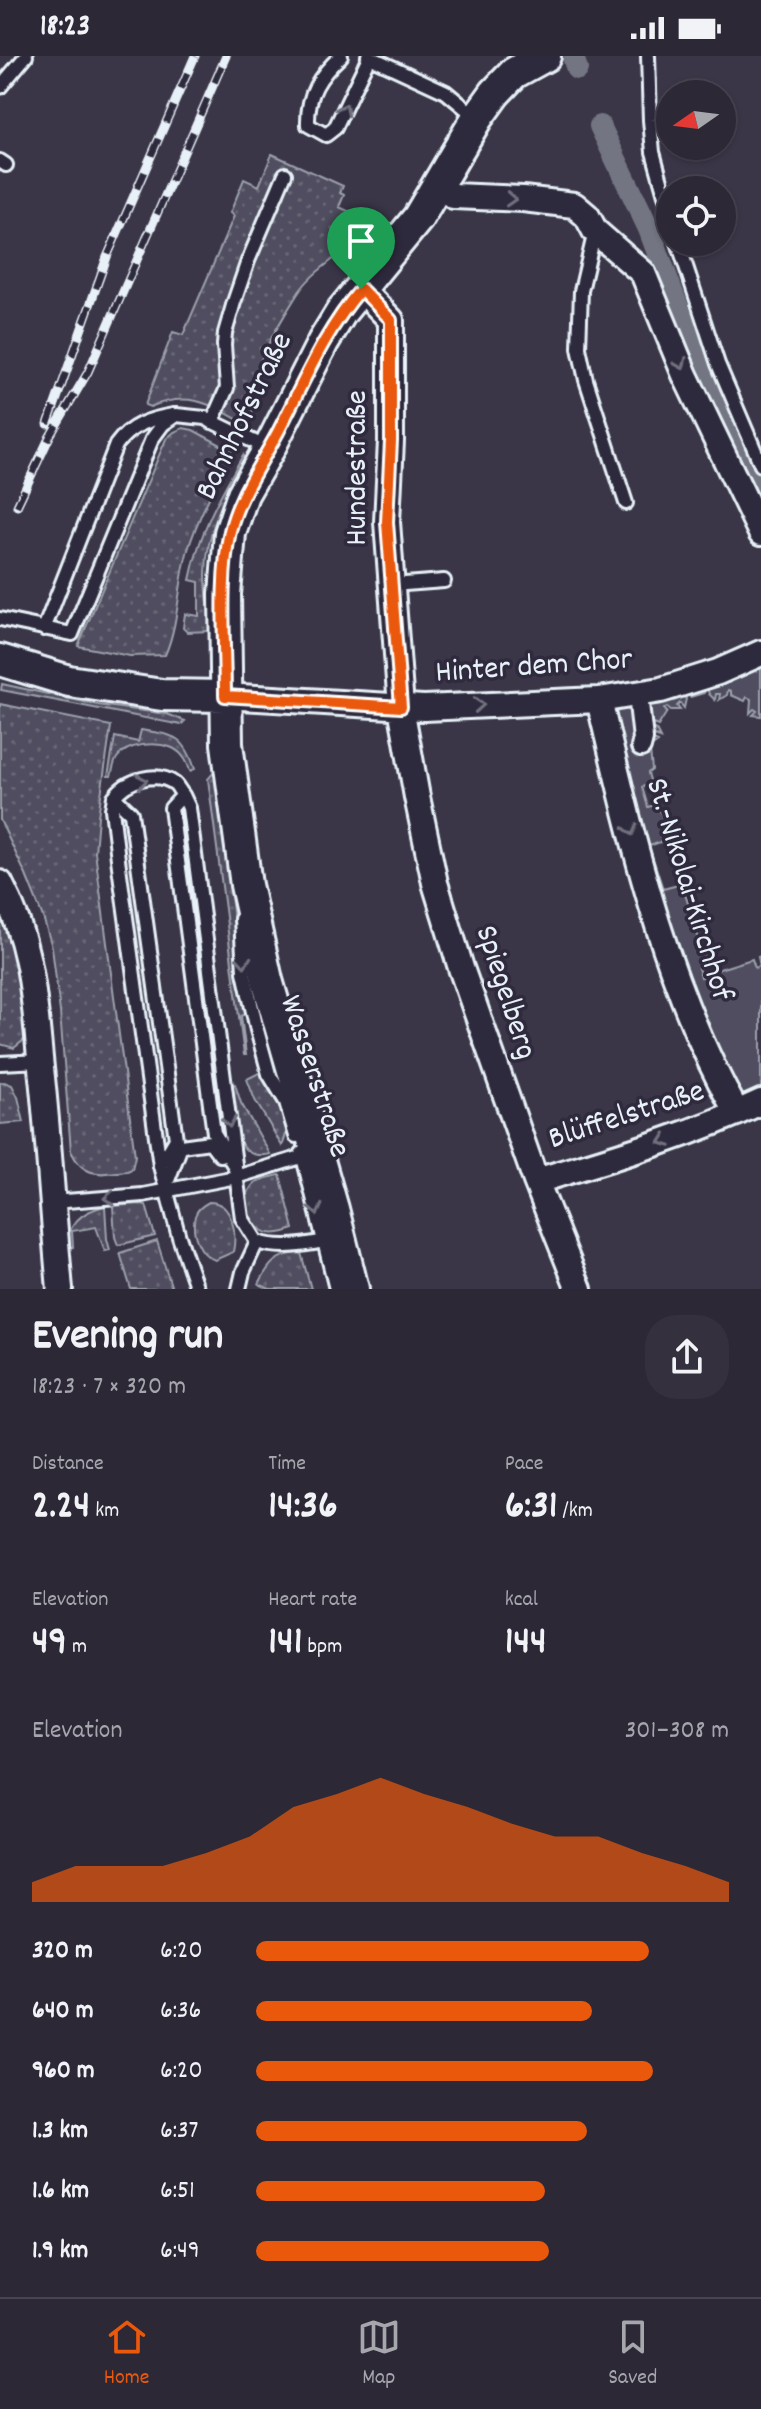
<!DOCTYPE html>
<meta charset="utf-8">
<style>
body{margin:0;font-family:Dekko,sans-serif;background:#34303e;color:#f1f3f6;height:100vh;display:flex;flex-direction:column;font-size:30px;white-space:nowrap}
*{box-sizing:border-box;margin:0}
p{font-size:26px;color:#a6a6ad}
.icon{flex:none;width:44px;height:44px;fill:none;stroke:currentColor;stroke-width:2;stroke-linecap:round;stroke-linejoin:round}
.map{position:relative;height:1233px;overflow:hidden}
.details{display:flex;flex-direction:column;background:#2c2836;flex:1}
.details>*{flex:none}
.needle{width:52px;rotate:256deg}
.controls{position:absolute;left:656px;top:24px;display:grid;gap:16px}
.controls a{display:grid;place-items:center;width:80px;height:80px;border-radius:50%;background:#2c2836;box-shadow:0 2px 6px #0004,0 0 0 2px #484451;font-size:40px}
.pin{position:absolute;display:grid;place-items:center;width:68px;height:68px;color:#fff;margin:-82px -34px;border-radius:50% 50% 50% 0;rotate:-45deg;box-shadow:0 0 8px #0007}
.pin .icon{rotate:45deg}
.round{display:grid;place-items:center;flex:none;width:84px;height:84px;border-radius:32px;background:#34303e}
.head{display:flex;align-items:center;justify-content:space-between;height:136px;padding:0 32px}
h1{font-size:44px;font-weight:800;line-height:60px}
.figures{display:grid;grid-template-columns:repeat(3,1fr);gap:12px;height:136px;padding:8px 32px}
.figures div{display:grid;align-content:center}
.figures b{font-size:40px;font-weight:800}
.figures small{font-size:22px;font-weight:400}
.figures p{font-size:22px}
.chart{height:224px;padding:16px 32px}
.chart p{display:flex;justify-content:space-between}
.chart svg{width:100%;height:144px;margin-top:8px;fill:#ea580c;opacity:.7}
ul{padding:0 32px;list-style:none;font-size:26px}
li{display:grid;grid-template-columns:128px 96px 1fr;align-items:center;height:60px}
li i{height:20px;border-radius:10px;background:#ea580c}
.status{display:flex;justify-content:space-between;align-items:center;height:56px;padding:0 40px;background:#2c2836;direction:ltr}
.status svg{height:22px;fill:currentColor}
.tab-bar{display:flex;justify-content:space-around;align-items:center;height:112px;border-top:2px solid #484451;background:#2c2836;font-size:22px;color:#a6a6ad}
.tab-bar a{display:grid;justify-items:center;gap:4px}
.tab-bar .current{color:#ea580c}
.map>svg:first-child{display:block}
.grass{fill:url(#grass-dots);stroke:#9ca0ac;stroke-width:2}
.park{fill:#504e5f;stroke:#9ca0ac;stroke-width:2}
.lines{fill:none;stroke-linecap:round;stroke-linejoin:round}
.canal{stroke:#737482;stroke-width:22}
.service-casing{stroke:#e8f1f8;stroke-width:18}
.pedestrian-casing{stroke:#e8f1f8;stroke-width:24}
.minor-casing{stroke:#e8f1f8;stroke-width:30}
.tertiary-casing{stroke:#e8f1f8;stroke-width:36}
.service{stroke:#2f2a3d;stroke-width:12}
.pedestrian{stroke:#2f2a3d;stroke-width:18}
.minor{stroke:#2f2a3d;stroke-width:24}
.tertiary{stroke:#2f2a3d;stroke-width:30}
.rail-casing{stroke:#e8f1f8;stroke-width:9}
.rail{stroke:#2f2a3d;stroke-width:6;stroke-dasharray:18;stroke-linecap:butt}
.oneway{stroke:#70707e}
.route-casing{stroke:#fff;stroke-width:16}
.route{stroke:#ea580c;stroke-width:10}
.labels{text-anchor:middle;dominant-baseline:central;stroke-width:7;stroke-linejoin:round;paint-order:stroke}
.street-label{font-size:32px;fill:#e8f1f8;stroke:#2f2a3d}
</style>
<div class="status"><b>18:23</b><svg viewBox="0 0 49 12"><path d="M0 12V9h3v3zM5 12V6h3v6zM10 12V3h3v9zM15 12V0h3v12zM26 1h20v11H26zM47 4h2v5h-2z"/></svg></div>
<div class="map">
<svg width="761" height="1233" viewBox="0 0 761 1233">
<defs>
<pattern id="grass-dots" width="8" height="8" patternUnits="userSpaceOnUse" patternTransform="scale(2)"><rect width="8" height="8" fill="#504e5f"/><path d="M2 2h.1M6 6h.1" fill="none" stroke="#696877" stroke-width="1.8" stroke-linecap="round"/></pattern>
</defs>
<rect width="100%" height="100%" fill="#3a3648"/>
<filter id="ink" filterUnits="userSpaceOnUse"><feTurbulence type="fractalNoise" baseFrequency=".0125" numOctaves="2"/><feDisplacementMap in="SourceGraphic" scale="16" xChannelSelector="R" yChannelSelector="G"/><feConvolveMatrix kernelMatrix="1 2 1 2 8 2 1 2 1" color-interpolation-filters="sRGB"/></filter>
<g filter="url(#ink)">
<path class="grass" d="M272,98L343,130L340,137L344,139L339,151L371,165C354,196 316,208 297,239C284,260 268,285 259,309C252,329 258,350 248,369C212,350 191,333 150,351L145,349L173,276L183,279L234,160L230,157L244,123L259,130Z
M183,372L193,374L234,396C215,429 198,460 187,497C178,530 179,567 165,599L130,600L78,590L166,383L174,376Z
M243,399L245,406C223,442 206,475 206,518C206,537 210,556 209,575L187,576L183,572L185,558L199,560V526L190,524C200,474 218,443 243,399Z
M2,628L98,649L167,658L185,665L181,669L1,634Z
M0,648L111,670L98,760L95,796L135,1100L132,1113L127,1115C100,1118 84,1123 71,1095L60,956L52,891L43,861L26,819L0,764Z
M141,674C174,679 184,679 195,713L190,715C187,704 181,695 170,691C156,686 127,687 117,702C114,706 113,714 111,720H108L115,681L138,686Z
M215,715L233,856L236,905L248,957L241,960L246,999H244L208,723Z
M0,853L19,911L29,975L24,984L14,992L0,988Z
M263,1015C274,1039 295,1064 282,1090L255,1044L247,1023Z
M4,1026L12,1029L18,1041L24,1066L0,1068V1027Z
M235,1028L241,1047L270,1098C230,1108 235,1056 232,1029Z
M280,1119L294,1173C286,1175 278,1179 269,1177C248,1173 238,1140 256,1126C263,1122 272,1121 280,1119Z
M209,1146C233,1146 237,1177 233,1196L215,1204C199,1199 191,1176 195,1160C197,1153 203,1149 209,1146Z
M141,1148L146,1149L155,1180L118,1189L115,1181L113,1150Z
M105,1150L107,1183L110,1194L105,1195L96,1171L72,1175L73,1191H66C68,1167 82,1155 105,1150Z
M157,1185L172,1233H131L120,1197Z
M301,1197L311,1233H270L259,1228C269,1207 277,1198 301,1197Z"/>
<path class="park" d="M761,597V660L753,659L757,655L754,653L750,657L751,643L747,641L745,645L731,639V635L728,634L727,639L719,644L720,638H716L715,644L709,638L707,632L705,633L704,637L690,641L688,637L684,639L686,643L684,652L680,647L677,650L680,654H671L667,651L664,653L667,656L658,670L653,668L652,672L656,674L660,682L655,680L653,684L658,686L651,691L647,690L646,693L650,695L652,714L648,717L651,728L642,731L648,751L658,748L669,783L649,790L663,833L682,828L707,909L698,912L701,921L710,919L711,923L714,922L713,915L752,903L755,912L760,910L758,901L761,900V1046L737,1057L708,998L599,644Z"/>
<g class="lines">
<path class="canal" d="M574,4L577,13
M600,70L649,173L715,352L761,441"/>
<g class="service-casing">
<path id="service" d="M341,0C319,20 307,38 308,69L326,79L335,72L369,1
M368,0L446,36L476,61
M648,0L650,64L653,96L670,157
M0,31L26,0
M0,105L6,109
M595,175L581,235L579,292L586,324L626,447
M678,186L718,308L761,409
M212,366L227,332L224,289L225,277L234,246L248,205L285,118
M392,529L444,525
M0,563L72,578L152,383L163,368L176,359L205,362L269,393
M44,573L116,389C130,369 150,363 173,359
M183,739L189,752L235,1108
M114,741L112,753L118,803L160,1110
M241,863L244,916L257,974L269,1018L286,1046L296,1080
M0,1007L41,1005
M302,1097L336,1233
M165,1132L181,1090L210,1086L220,1099
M53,1146L143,1139L236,1121L311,1098
M197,1233L179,1181L160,1110L176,1083L131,757L114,741C126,724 157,714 175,728C178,731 180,736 183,739L171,752L211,1056L214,1077L235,1111L242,1162L257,1186C279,1193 302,1190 324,1185
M239,1233L243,1216L257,1186"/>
</g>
<g class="pedestrian-casing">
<path id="pedestrian" d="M638,639L643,683L641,691"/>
</g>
<g class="minor-casing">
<path id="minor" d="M438,128L453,140L523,143L574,149L587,160L595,175L643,217L685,319L761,477
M361,233L391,264V385L387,466L401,651L417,741L435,827L461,912L536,1125L579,1233
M225,640L424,652L599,644L661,634L718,616L761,597
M599,644C633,786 665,930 737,1057
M0,827C33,889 34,944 41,1012C49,1085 53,1159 60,1233
M536,1125C612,1102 689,1080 761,1046"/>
</g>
<g class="tertiary-casing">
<path id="tertiary" d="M0,604L69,625L162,639L225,640
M353,1233L333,1153L267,924L246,829L227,688L225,538L230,477L243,438L269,393L323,286L342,255L418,162L477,62L495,37L514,17L545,0"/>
</g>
<use href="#service" class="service"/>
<use href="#pedestrian" class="pedestrian"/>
<use href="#minor" class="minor"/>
<use href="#tertiary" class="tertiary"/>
<g class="rail-casing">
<path id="rail" d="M48,368L107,201L195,0
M17,450L50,380L88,316L226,0"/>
</g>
<use href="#rail" class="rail"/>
</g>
<defs><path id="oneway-chevron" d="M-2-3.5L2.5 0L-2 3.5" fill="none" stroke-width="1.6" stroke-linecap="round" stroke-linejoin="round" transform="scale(2)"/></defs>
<g class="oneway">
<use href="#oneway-chevron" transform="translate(344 53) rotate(-64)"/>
<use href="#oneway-chevron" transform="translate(511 143) rotate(3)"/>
<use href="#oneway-chevron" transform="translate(681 308) rotate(67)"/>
<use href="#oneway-chevron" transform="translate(479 649) rotate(-4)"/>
<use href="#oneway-chevron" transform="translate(142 725) rotate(-10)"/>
<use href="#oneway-chevron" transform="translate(631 774) rotate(76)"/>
<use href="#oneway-chevron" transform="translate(244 906) rotate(85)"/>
<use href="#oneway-chevron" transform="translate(229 1066) rotate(83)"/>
<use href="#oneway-chevron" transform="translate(664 1085) rotate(160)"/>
<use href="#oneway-chevron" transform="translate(109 1142) rotate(175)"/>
<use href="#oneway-chevron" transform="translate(316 1154) rotate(76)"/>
</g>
</g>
<g class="lines" filter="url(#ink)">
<g class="route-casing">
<path id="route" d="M361,233L391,264V385L387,466L401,651L225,640C225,589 219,524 230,475C239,438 261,408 278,376C304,326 324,276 361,233Z"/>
</g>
<use href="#route" class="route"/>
</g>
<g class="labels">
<g class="street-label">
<text transform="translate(246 361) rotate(-64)">Bahnhofstraße</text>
<text transform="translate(359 412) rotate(-90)">Hundestraße</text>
<text transform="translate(534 612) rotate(-4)">Hinter dem Chor</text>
<text transform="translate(687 834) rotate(73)">St.-Nikolai-Kirchhof</text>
<text transform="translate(504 937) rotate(72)">Spiegelberg</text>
<text transform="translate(313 1021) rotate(72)">Wasserstraße</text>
<text transform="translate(627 1061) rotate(-18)">Blüffelstraße</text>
</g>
</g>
</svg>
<div class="controls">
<a><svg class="needle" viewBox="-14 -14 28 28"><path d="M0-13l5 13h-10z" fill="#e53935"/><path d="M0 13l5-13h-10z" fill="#a6a6ad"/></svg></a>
<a><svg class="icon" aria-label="locate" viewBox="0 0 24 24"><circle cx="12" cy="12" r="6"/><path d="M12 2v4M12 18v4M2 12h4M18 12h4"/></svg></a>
</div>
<div class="pin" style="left:361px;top:233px;background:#1e9e55"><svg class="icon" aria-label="arrive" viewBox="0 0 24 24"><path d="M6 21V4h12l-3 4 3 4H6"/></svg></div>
</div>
<section class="details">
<div class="head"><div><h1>Evening run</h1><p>18:23 · 7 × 320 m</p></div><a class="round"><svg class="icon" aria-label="share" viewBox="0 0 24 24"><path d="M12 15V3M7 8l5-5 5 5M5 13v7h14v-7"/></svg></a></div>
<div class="figures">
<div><p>Distance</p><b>2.24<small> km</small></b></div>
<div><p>Time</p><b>14:36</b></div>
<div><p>Pace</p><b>6:31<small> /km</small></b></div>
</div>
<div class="figures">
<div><p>Elevation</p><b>49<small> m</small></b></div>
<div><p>Heart rate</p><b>141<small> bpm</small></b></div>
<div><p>kcal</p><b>144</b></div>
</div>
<div class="chart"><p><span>Elevation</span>301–308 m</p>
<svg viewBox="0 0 160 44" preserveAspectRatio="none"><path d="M0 44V38L10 33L20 33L30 33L40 29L50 24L60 15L70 11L80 6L90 11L100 15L110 20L120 24L130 24L140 29L150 33L160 38V44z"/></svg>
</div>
<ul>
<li><b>320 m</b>6:20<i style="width:83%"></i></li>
<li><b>640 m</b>6:36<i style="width:71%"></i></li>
<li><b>960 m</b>6:20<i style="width:84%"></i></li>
<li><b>1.3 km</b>6:37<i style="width:70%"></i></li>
<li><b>1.6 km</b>6:51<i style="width:61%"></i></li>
<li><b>1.9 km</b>6:49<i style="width:62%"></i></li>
</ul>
</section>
<nav class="tab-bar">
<a class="current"><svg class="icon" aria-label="home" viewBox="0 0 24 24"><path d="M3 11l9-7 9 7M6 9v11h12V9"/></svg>Home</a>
<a><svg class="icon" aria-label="map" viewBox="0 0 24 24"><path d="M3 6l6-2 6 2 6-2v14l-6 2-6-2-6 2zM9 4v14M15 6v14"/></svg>Map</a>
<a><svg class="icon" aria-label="saved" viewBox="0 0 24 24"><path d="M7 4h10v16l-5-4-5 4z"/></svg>Saved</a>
</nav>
